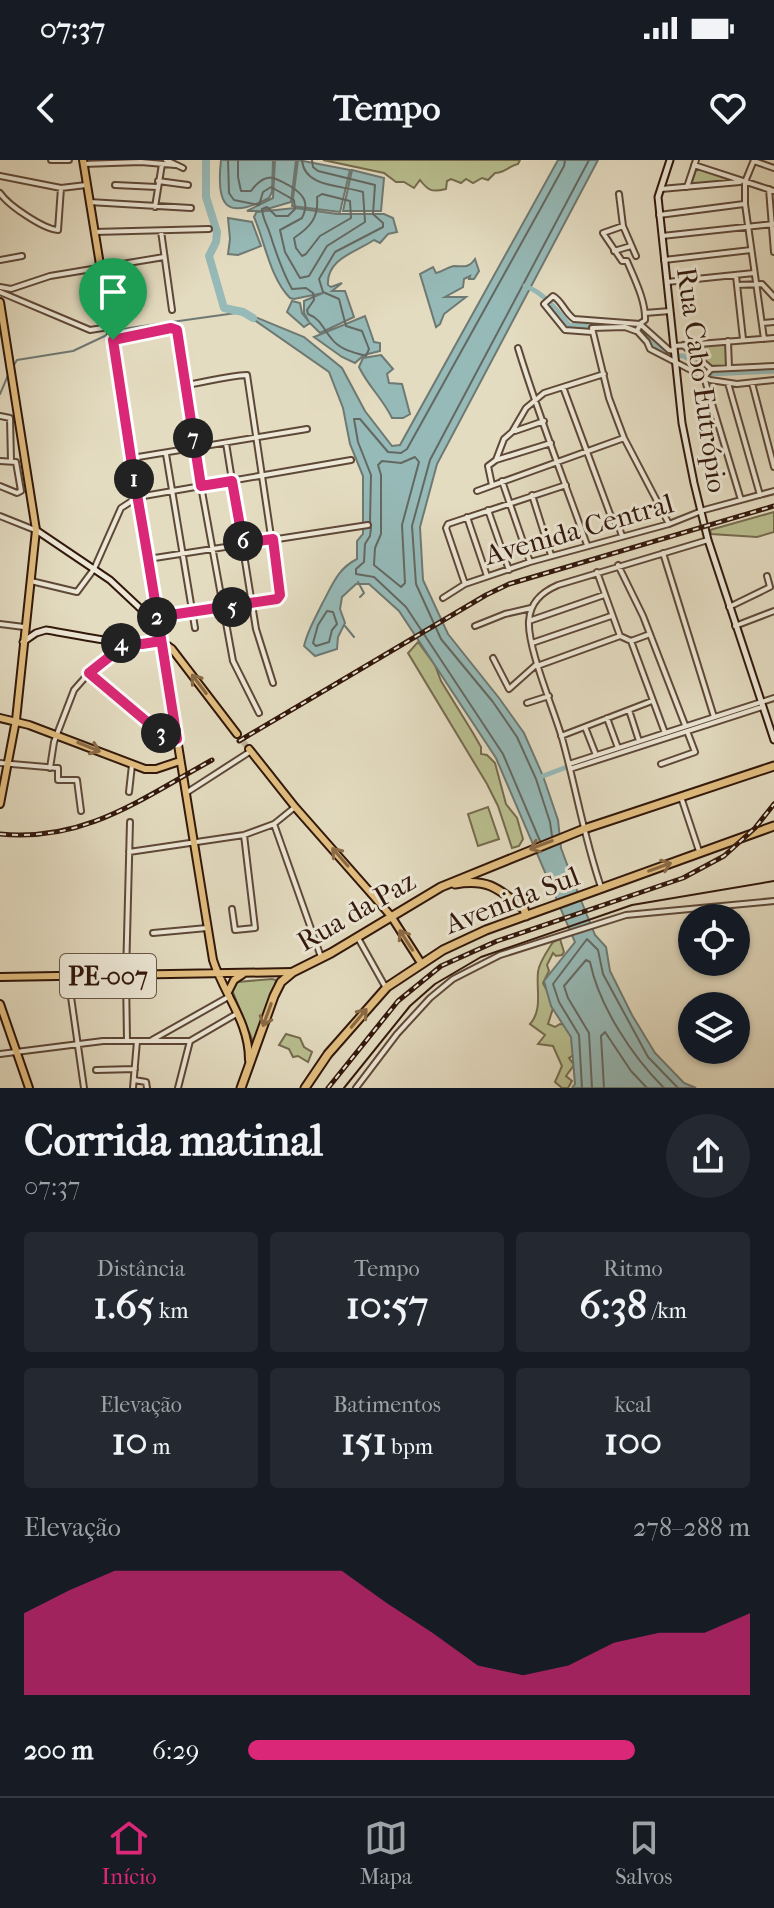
<!DOCTYPE html>
<html lang="pt">
<meta charset="utf-8">
<style>
body{margin:0;font-family:"IM FELL French Canon",serif;background:#242831;color:#f1f3f6;height:100vh;display:flex;flex-direction:column;font-size:30px;white-space:nowrap}
*{box-sizing:border-box;margin:0}
p{font-size:26px;color:#9ea1a6}
.icon{flex:none;width:44px;height:44px;fill:none;stroke:currentColor;stroke-width:2;stroke-linecap:round;stroke-linejoin:round}
.map{position:relative;height:928px;overflow:hidden}
.panel{display:flex;flex-direction:column;background:#171b24;flex:1}
.panel>*{flex:none}
.buttons{position:absolute;left:678px;top:744px;display:grid;gap:16px}
.buttons a{display:grid;place-items:center;width:72px;height:72px;border-radius:50%;background:#171b24;box-shadow:0 2px 6px #0004;font-size:40px}
.pin{position:absolute;display:grid;place-items:center;width:68px;height:68px;color:#fff;margin:-82px -34px;border-radius:50% 50% 50% 0;rotate:-45deg;box-shadow:0 0 8px #0007}
.pin .icon{rotate:45deg}
.km{position:absolute;width:40px;height:40px;margin:-20px;border-radius:50%;background:#222;color:#fff;font-size:22px;line-height:40px;text-align:center}
.round{display:grid;place-items:center;flex:none;width:84px;height:84px;border-radius:42px;background:#242831}
.summary{display:flex;align-items:center;justify-content:space-between;height:136px;padding:0 24px}
h1{font-size:44px;font-weight:800;line-height:60px}
.figures{display:grid;grid-template-columns:repeat(3,1fr);gap:12px;height:136px;padding:8px 24px}
.figures div{display:grid;align-content:center;border-radius:8px;background:#242831;text-align:center}
.figures b{font-size:40px;font-weight:800}
.figures small{font-size:22px;font-weight:400}
.figures p{font-size:22px}
.chart{height:224px;padding:16px 24px}
.chart p{display:flex;justify-content:space-between}
.chart svg{width:100%;height:144px;margin-top:8px;fill:#db2777;opacity:.7}
ul{padding:0 24px;list-style:none;font-size:26px}
li{display:grid;grid-template-columns:128px 96px 1fr;align-items:center;height:60px}
li i{height:20px;border-radius:10px;background:#db2777}
.status{display:flex;justify-content:space-between;align-items:center;height:56px;padding:0 40px;background:#171b24;direction:ltr}
.status svg{height:22px;fill:currentColor}
header{display:flex;justify-content:space-between;align-items:center;height:104px;padding:0 24px;background:#171b24;font-size:36px;font-weight:800}
.dock{display:flex;justify-content:space-around;align-items:center;height:112px;border-top:2px solid #363941;background:#171b24;font-size:22px;color:#9ea1a6}
.dock a{display:grid;justify-items:center;gap:4px}
.dock .selected{color:#db2777}
.map>svg:first-child{display:block}
.green{fill:#b9bf90;stroke:#756b4e;stroke-width:2}
.water{fill:#96bab8;stroke:#6e7973;stroke-width:2}
.lines{fill:none;stroke-linecap:round;stroke-linejoin:round}
.shore{stroke:#646862;stroke-width:2}
.stream{stroke:#6e7973;stroke-width:2}
.canal{stroke:#96bab8;stroke-width:5}
.river{stroke:#96bab8;stroke-width:8}
.primary-tunnel{stroke:#c0b59d;stroke-width:6;stroke-dasharray:6 3;stroke-linecap:butt}
.street-casing{stroke:#5e4838;stroke-width:8}
.secondary-casing{stroke:#31170b;stroke-width:9}
.primary-casing{stroke:#31170b;stroke-width:10}
.highway-casing{stroke:#31170b;stroke-width:11}
.street{stroke:#ede8d7;stroke-width:4}
.secondary{stroke:#ede8d7;stroke-width:5}
.primary{stroke:#e2be80;stroke-width:6}
.highway{stroke:#e2be80;stroke-width:7}
.tram{stroke:#31170b;stroke-width:2}
.rail-casing{stroke:#31170b;stroke-width:5}
.rail{stroke:#ede8d7;stroke-width:2;stroke-dasharray:6;stroke-linecap:butt}
.oneway{stroke:#8a6a46}
.route-casing{stroke:#fff;stroke-width:16}
.route{stroke:#db2777;stroke-width:10}
.labels{text-anchor:middle;dominant-baseline:central;stroke-width:6;stroke-linejoin:round;paint-order:stroke}
.shield{fill:#ede8d7;stroke:#695648;stroke-width:2}
.shield-label{font-size:26px;font-weight:bold;fill:#31170b}
.street-label{font-size:28px;fill:#31170b;stroke:#ede8d7}
</style>
<div class="status"><b>07:37</b><svg viewBox="0 0 49 12"><path d="M0 12V9h3v3zM5 12V6h3v6zM10 12V3h3v9zM15 12V0h3v12zM26 1h20v11H26zM47 4h2v5h-2z"/></svg></div>
<header><svg class="icon" aria-label="back" viewBox="0 0 24 24"><path d="M15 5l-7 7 7 7"/></svg>Tempo<svg class="icon" aria-label="heart" viewBox="0 0 24 24"><path d="M12 20l-8-8c-3-5 5-10 8-4 3-6 11-1 8 4z"/></svg></header>
<div class="map">
<svg width="774" height="928" viewBox="0 0 774 928">
<rect width="100%" height="100%" fill="#e4dcc1"/>
<filter id="stains"><feTurbulence type="fractalNoise" baseFrequency=".0025" numOctaves="4"/><feColorMatrix values="0 0 0 0 .2 0 0 0 0 .09 0 0 0 0 .02 0 0 0 .5 -.17"/></filter>
<radialGradient id="worn" r=".72"><stop offset=".6" stop-color="#630" stop-opacity="0"/><stop offset="1" stop-color="#630" stop-opacity=".3"/></radialGradient>
<path class="green" d="M323,0H520L518,4C509,6 504,13 495,13L488,20L482,18L473,23L466,19L461,23L451,19L447,21L446,29C433,32 429,32 420,20L414,28L404,22H396L384,13Z
M697,7L732,21L691,25Z
M727,181L728,210L712,209L685,185Z
M774,352V372L757,377L711,374L710,370Z
M418,482L435,505L441,521L473,573L481,587V594L487,595L495,603L506,644L517,658L523,679L519,686L512,688L498,646L487,624L408,493Z
M488,647L499,679L478,686L468,654Z
M560,779L564,792L562,795L556,796L553,793L547,805L549,811L543,823L554,845L548,864L555,867L560,864L568,865L573,871L575,894L569,898L574,905L566,916L572,921L568,928H562L555,922L562,906L553,886L538,884L545,875L530,864C543,850 536,829 538,812C539,802 548,790 553,782Z
M272,819L276,820L275,825L254,884L232,830L237,822Z
M286,874L300,878L304,887L312,892L308,902L298,896L293,897L289,889L279,885Z"/>
<path class="water" d="M221,0H273L272,32L269,38C225,61 216,45 221,0Z
M275,0H296L291,42L257,52L295,48L337,54H384L393,58L397,72L388,74L380,83L374,80C356,92 326,99 328,125L331,127L342,123L332,131H345L354,157L320,173L310,163L304,167L287,152L292,141L300,143L302,153L309,162L304,153V141L323,133L294,139L290,138C270,118 265,82 254,57L257,51H247L273,38Z
M298,0L350,10L340,52L292,46Z
M558,0H598L437,304L420,367L423,420L448,474L499,538L524,573L543,616L558,660L561,688L574,723L595,775L606,787L610,811L632,855L655,893L684,923L696,928H572L575,924L571,877L551,846L544,821L575,782L496,598L399,451L369,424H356L342,437L340,449L345,463L338,477L337,489L315,496L304,486C308,469 315,459 322,444C332,426 337,409 357,399V381L363,374V316L350,284L343,248L329,212L243,152L304,177L342,208L365,251L392,286L400,285Z
M352,10L384,18L381,51H343Z
M228,58L252,62L261,86L238,95L228,94L230,79Z
M475,99L479,111L474,119H469L470,116L464,119L463,127L445,137H466L444,154L440,164L436,167L420,114L433,107L436,113C441,112 448,107 454,106C463,106 468,109 475,99Z
M365,156L374,182L380,183V191L364,195L355,203L342,197L314,177Z
M381,195L393,209L387,214L389,223L402,224L410,254L403,258H392C383,239 368,226 359,207L363,198Z"/>
<g class="lines">
<path class="shore" d="M228,0L229,33L234,40L259,45L263,32L271,27L294,40L295,49L288,56H276L267,47L262,49C263,60 267,64 270,74C276,93 282,111 292,129L306,128L313,133L314,140L307,150L308,154C321,159 323,169 331,178C340,190 353,192 366,196L369,189L362,171L346,166L339,139L323,132L319,119L335,92L383,67V63L373,54L375,25L318,11L313,7L312,0
M238,0V17L241,31H251C265,12 272,16 290,26C303,34 310,42 302,58L280,70L285,92L300,118L309,116L327,86L365,62L363,32C342,25 304,28 302,0
M322,34L350,41L351,58L320,76L306,94L302,96L296,88L294,78C310,67 319,58 317,37Z
M415,297L419,302L402,365L405,423L401,427L374,405L375,388L381,374V315L378,305L382,301L401,303Z
M370,362L371,315L358,282L354,259H360L388,292L401,293L407,289L542,46L564,6L565,0
M371,368L370,376L365,384L364,402L356,409V414L374,417L406,447L503,594L540,681
M327,451L333,452L337,464L332,470L329,482L316,486L313,483L318,465Z
M552,676L550,662L536,619L517,577L493,542L441,479L416,424L412,366L430,300L589,0
M582,928L579,875L559,842L553,824L587,779L598,790L603,814L648,897L678,928
M592,928L589,873L568,838L564,826L586,800L590,802C599,846 632,896 664,928
M604,928L601,876L605,872L631,911L647,928"/>
<path class="stream" d="M115,172L129,168L243,152
M12,208L17,200L73,191L109,174
M0,234L9,213
M358,422L364,433L360,437
M345,466L354,477"/>
<path class="canal" d="M525,126C543,132 557,150 569,165L595,166
M621,165C640,165 653,183 666,195L684,196L710,214L774,211
M543,616L567,607"/>
<path class="river" d="M206,0V37L217,72L216,82L209,96L224,148L243,152L253,158"/>
<path class="primary-tunnel" d="M237,574L249,589"/>
<g class="street-casing">
<path id="street" d="M51,0H69
M166,0L183,8
M754,0L745,22V44L764,179
M754,1L774,8
M83,4L141,2L175,5
M694,5L774,31
M0,16L61,28L86,25
M158,21L188,25
M115,25L157,27
M687,27L696,0
M661,29L740,22
M769,29L774,92
M0,33C8,45 43,69 58,70L61,28
M619,34L623,66L636,96
M89,42L191,48
M155,47L162,4
M659,55L744,44
M623,66L603,73L622,101H627C634,118 646,141 645,160L641,163L637,171L647,182L650,189L710,220L737,224L774,220
M161,71L172,150
M94,72L209,69
M662,76L774,64
M614,91L631,86
M0,100L22,96
M664,100L751,90
M736,116L743,179
M667,122L754,113
M737,125L762,124L774,137
M0,127L11,129L50,116L164,97
M0,132L90,170L109,167
M645,153L670,151
M763,163L774,162
M636,171L625,167L592,168L609,238L624,278L669,364
M592,172L565,170L544,144L553,136C562,141 565,153 574,159L640,164L669,190L674,191
M113,180L171,168L177,170L201,326L233,501L259,553
M728,181L729,208
M683,185L711,209L774,206
M674,186L774,178
M518,188C538,254 564,320 587,385
M711,209L704,217L741,340
M728,223L760,335
M752,223L774,307
M563,227L610,354L619,367L622,376
M0,256L10,258L11,301
M515,271L544,261
M226,283L256,469L273,523
M166,294L195,468
M132,298L307,269
M496,300L551,283
M0,301L16,302L21,331L17,333L0,326
M502,321L530,402
M492,325L488,306L496,300L504,279L512,272L526,248L544,233L604,214
M477,331L624,278
M532,335L551,395
M488,350L509,410
M0,356L35,370
M467,357L487,416
M663,393L714,557
M148,399L368,365
M618,405L643,456L685,565
M597,412L620,476
M31,421L77,432L94,409L121,348L138,337L351,300
M465,424L446,368L448,364L566,325
M443,438L465,424L530,402L669,364L704,350L774,331
M729,447L770,427L767,416
M157,457L252,444L280,437L247,215C226,216 206,222 185,225
M529,461L604,435
M0,464L24,467
M475,466L505,454L531,448
M735,466L774,451
M620,476L631,481L665,573
M631,481L650,474
M532,483L611,456
M493,498L509,529L537,504
M540,505L620,476
M89,513L165,577L177,579
M527,543L549,536
M629,550L639,581
M607,558L618,588
M585,567L596,595
M561,576L652,541
M0,603L58,608V620H77L81,651
M569,604L774,538
M661,604L695,592L687,571
M50,608L54,582L74,530L89,513L113,494L119,483
M570,609L762,547
M129,632L132,605
M186,633L251,591
M681,637L699,691
M274,664L321,797
M129,692L244,675L274,664L295,647
M601,727C584,678 576,628 562,578C554,550 527,487 529,461C530,442 542,432 558,425L708,380
M232,749L235,770L255,768L244,675
M153,773L207,768
M358,778L386,828
M68,816L84,928
M152,880L230,836
M127,881L126,815L130,662
M190,881L238,853
M0,894L103,881H190
M96,910L135,909
M134,920L146,922L147,928
M133,928L137,881
M178,928L190,881
M356,928L397,874L430,838L453,819L500,795L626,755L774,741"/>
</g>
<g class="secondary-casing">
<path id="secondary" d="M670,0L658,37L682,263L694,323L708,380L774,580
M36,370L110,420L142,450L157,457
M23,482L36,473L46,470C85,476 123,487 161,481"/>
</g>
<g class="primary-casing">
<path id="primary" d="M83,0L213,800C224,835 249,861 249,900
M0,142L36,370L16,560L0,644
M161,481L172,489L237,574
M0,558L29,565L145,609H156L180,601
M249,589L295,647L391,756L421,803
M0,817L292,812
M228,832L234,820L243,814
M0,844L29,928"/>
</g>
<g class="highway-casing">
<path id="highway" d="M455,724C488,718 499,729 524,749L526,756
M241,928L274,836L281,822L293,812L331,793L441,727L584,669L774,606
M305,928L328,894L387,827L443,790L486,770L774,666"/>
</g>
<use href="#street" class="street"/>
<use href="#secondary" class="secondary"/>
<use href="#primary" class="primary"/>
<use href="#highway" class="highway"/>
<path class="tram" d="M344,928L410,846L435,824L481,797L632,745L774,721"/>
<g class="rail-casing">
<path id="rail" d="M239,581L486,435L509,424L774,346
M0,674C85,682 141,639 212,600
M328,928L398,841L441,806L497,781L683,718L724,696L755,668L774,644"/>
</g>
<use href="#rail" class="rail"/>
</g>
<defs><path id="oneway-shaft" d="M-6 0H5M1.5-3L5.5 0L1.5 3" fill="none" stroke-width="1.6" stroke-linecap="round" stroke-linejoin="round" transform="scale(2)"/></defs>
<g class="oneway">
<use href="#oneway-shaft" transform="translate(199 524) rotate(-127)"/>
<use href="#oneway-shaft" transform="translate(89 587) rotate(22)"/>
<use href="#oneway-shaft" transform="translate(541 685) rotate(159)"/>
<use href="#oneway-shaft" transform="translate(340 697) rotate(-131)"/>
<use href="#oneway-shaft" transform="translate(660 707) rotate(-20)"/>
<use href="#oneway-shaft" transform="translate(406 780) rotate(-123)"/>
<use href="#oneway-shaft" transform="translate(267 855) rotate(110)"/>
<use href="#oneway-shaft" transform="translate(359 858) rotate(-50)"/>
</g>
<g class="lines">
<g class="route-casing">
<path id="route" d="M113,180L134,318C150,405 163,492 177,579L165,577L89,513L113,494L119,483L142,484L161,481L157,457L277,439L280,435L273,379L243,383L232,321L201,326L177,170L171,168L113,180"/>
</g>
<use href="#route" class="route"/>
</g>
<g class="labels">
<rect class="shield" x="60" y="794" width="96" height="44" rx="6"/>
<g class="shield-label">
<text x="108" y="816">PE-007</text>
</g>
<g class="street-label">
<text transform="translate(702 220) rotate(82)">Rua Cabo Eutrópio</text>
<text transform="translate(579 369) rotate(-16)">Avenida Central</text>
<text transform="translate(512 740) rotate(-21)">Avenida Sul</text>
<text transform="translate(356 751) rotate(-30)">Rua da Paz</text>
</g>
</g>
<rect width="100%" height="100%" filter="url(#stains)"/>
<rect width="100%" height="100%" fill="url(#worn)"/>
</svg>
<div class="buttons">
<a><svg class="icon" aria-label="locate" viewBox="0 0 24 24"><circle cx="12" cy="12" r="6"/><path d="M12 2v4M12 18v4M2 12h4M18 12h4"/></svg></a>
<a><svg class="icon" aria-label="layers" viewBox="0 0 24 24"><path d="M12 4l9 5-9 5-9-5zM3 14l9 5 9-5"/></svg></a>
</div>
<div class="pin" style="left:113px;top:180px;background:#1e9e55"><svg class="icon" aria-label="arrive" viewBox="0 0 24 24"><path d="M6 21V4h12l-3 4 3 4H6"/></svg></div>
<b class="km" style="left:134px;top:319px">1</b>
<b class="km" style="left:157px;top:457px">2</b>
<b class="km" style="left:161px;top:573px">3</b>
<b class="km" style="left:121px;top:483px">4</b>
<b class="km" style="left:232px;top:447px">5</b>
<b class="km" style="left:243px;top:381px">6</b>
<b class="km" style="left:193px;top:278px">7</b>
</div>
<section class="panel">
<div class="summary"><div><h1>Corrida matinal</h1><p>07:37</p></div><a class="round"><svg class="icon" aria-label="share" viewBox="0 0 24 24"><path d="M12 15V3M7 8l5-5 5 5M5 13v7h14v-7"/></svg></a></div>
<div class="figures">
<div><p>Distância</p><b>1.65<small> km</small></b></div>
<div><p>Tempo</p><b>10:57</b></div>
<div><p>Ritmo</p><b>6:38<small> /km</small></b></div>
</div>
<div class="figures">
<div><p>Elevação</p><b>10<small> m</small></b></div>
<div><p>Batimentos</p><b>151<small> bpm</small></b></div>
<div><p>kcal</p><b>100</b></div>
</div>
<div class="chart"><p><span>Elevação</span>278–288 m</p>
<svg viewBox="0 0 160 44" preserveAspectRatio="none"><path d="M0 44V19L10 12L20 6L30 6L40 6L50 6L60 6L70 6L80 16L90 25L100 35L110 38L120 35L130 28L140 25L150 25L160 19V44z"/></svg>
</div>
<ul>
<li><b>200 m</b>6:29<i style="width:77%"></i></li>
</ul>
</section>
<nav class="dock">
<a class="selected"><svg class="icon" aria-label="home" viewBox="0 0 24 24"><path d="M3 11l9-7 9 7M6 9v11h12V9"/></svg>Início</a>
<a><svg class="icon" aria-label="map" viewBox="0 0 24 24"><path d="M3 6l6-2 6 2 6-2v14l-6 2-6-2-6 2zM9 4v14M15 6v14"/></svg>Mapa</a>
<a><svg class="icon" aria-label="saved" viewBox="0 0 24 24"><path d="M7 4h10v16l-5-4-5 4z"/></svg>Salvos</a>
</nav>
